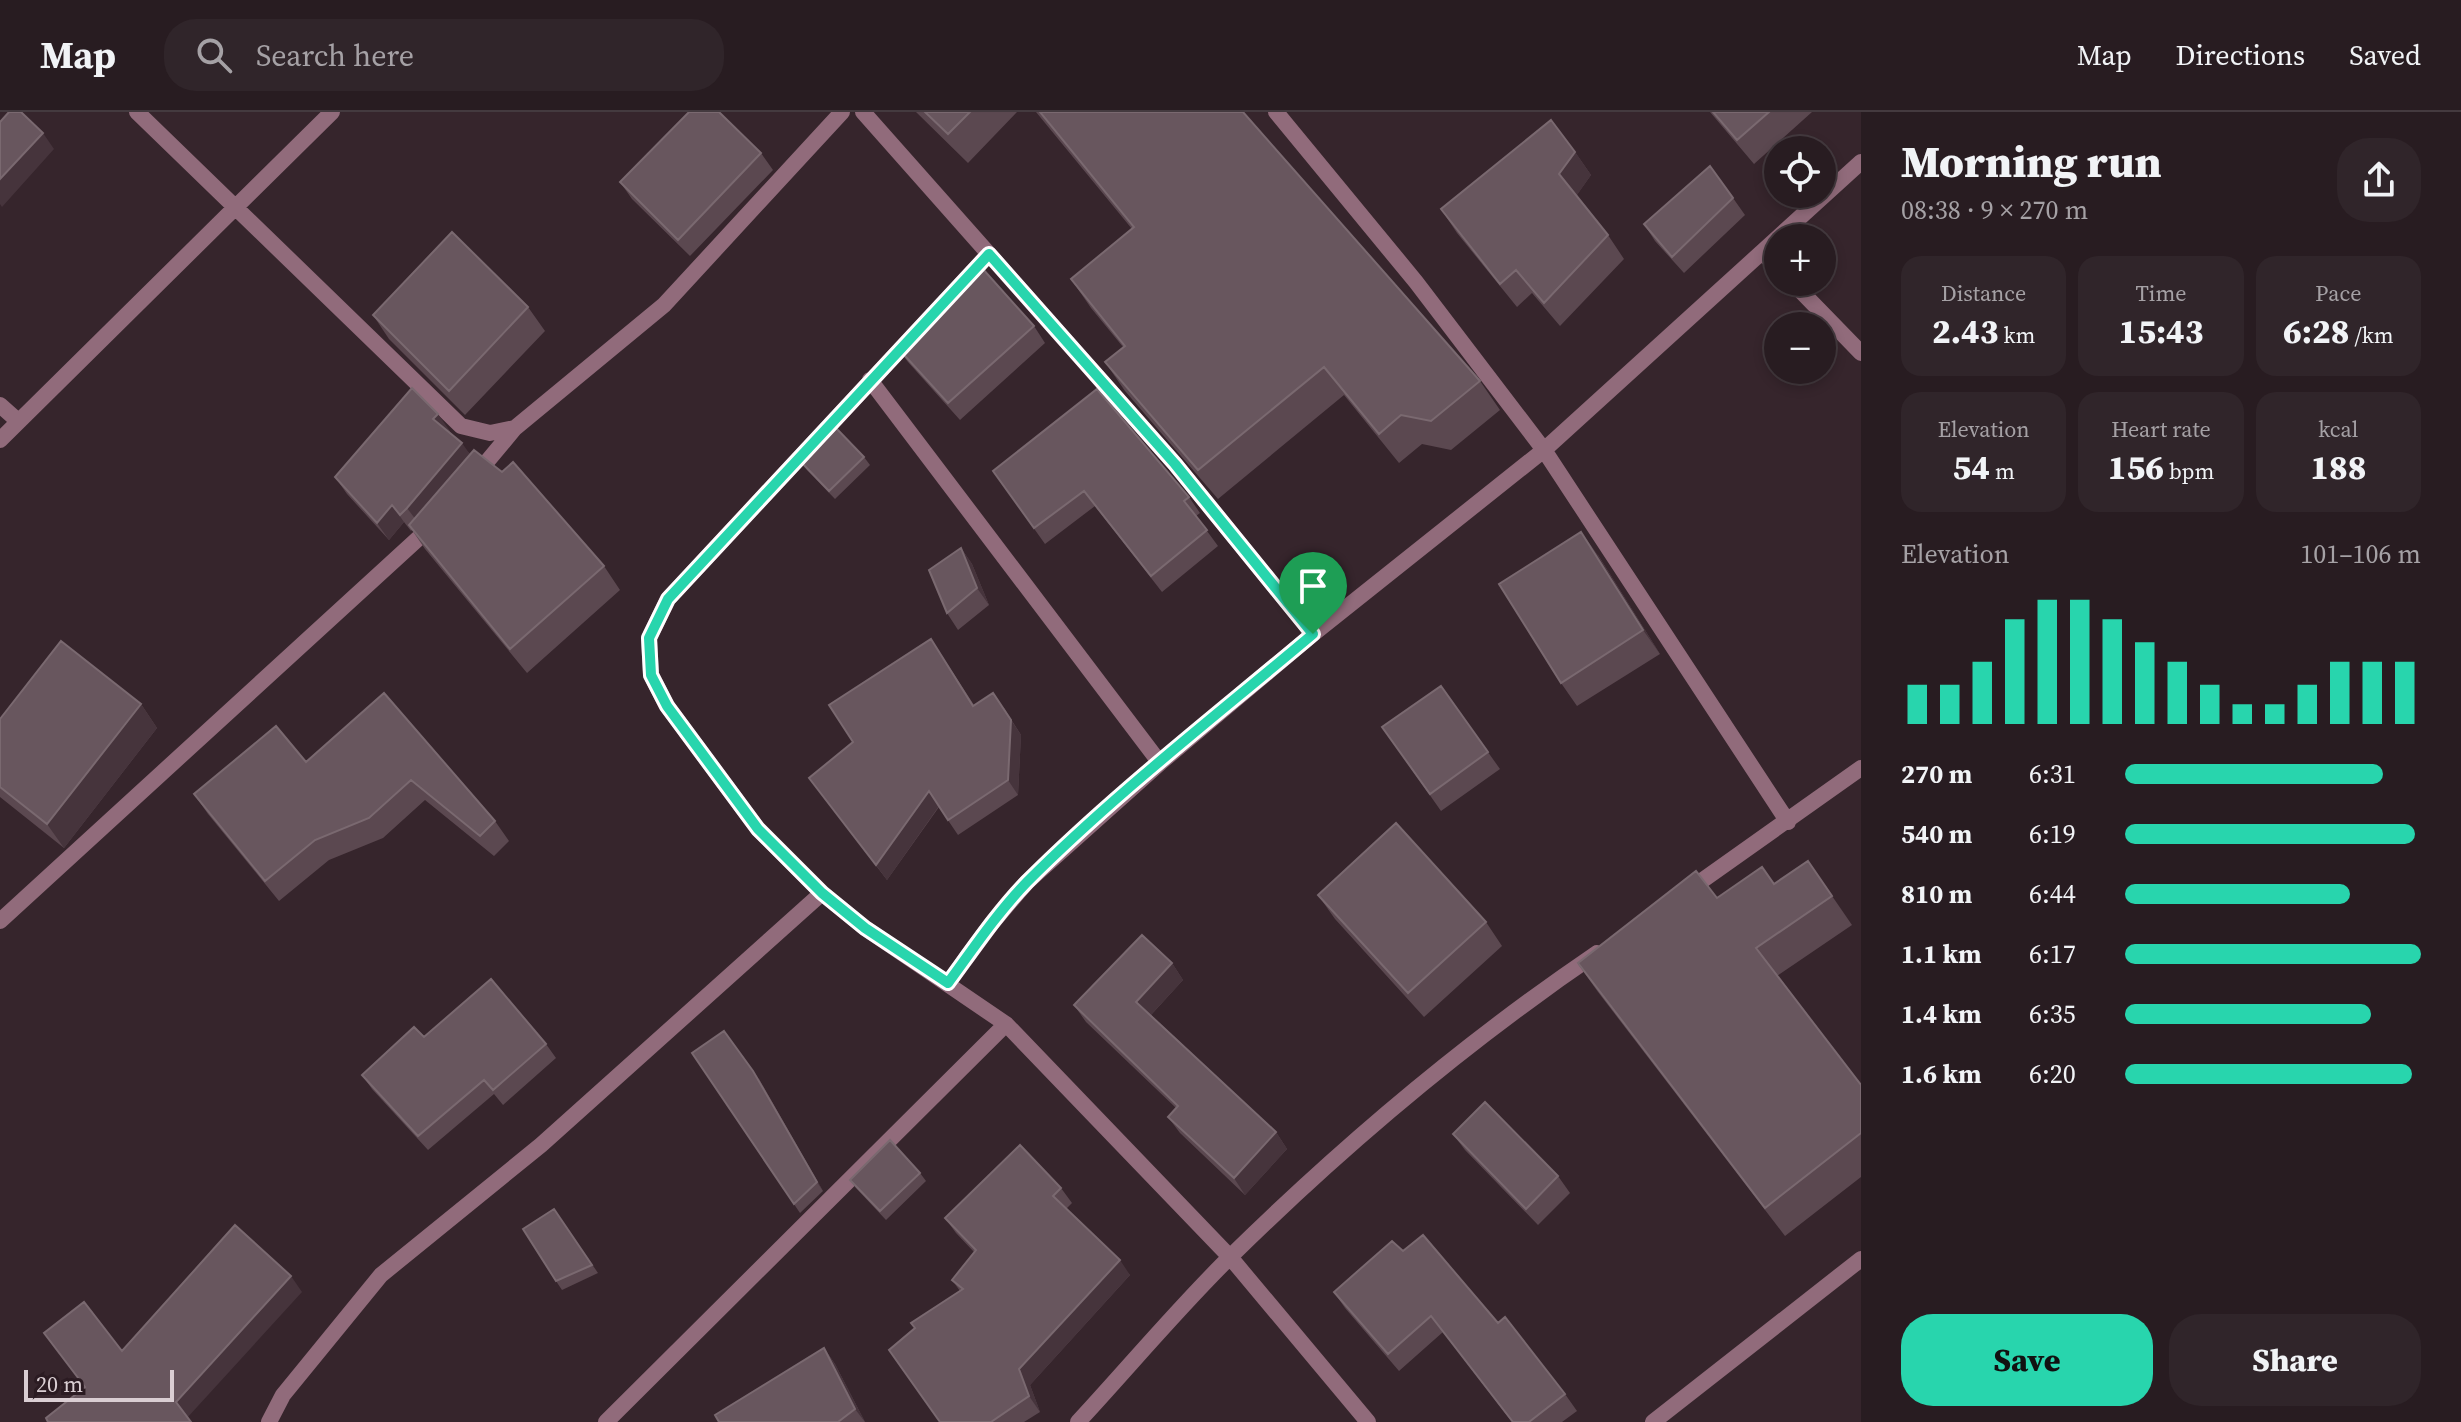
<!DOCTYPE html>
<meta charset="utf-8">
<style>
body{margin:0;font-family:"Source Serif 4",serif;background:#30252a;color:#f1f3f6;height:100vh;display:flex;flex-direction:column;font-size:30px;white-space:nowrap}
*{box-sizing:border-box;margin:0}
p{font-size:26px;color:#a5a1a5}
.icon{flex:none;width:44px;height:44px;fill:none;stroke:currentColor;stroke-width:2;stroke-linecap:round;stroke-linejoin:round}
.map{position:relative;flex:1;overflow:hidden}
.panel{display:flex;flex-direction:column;background:#281c21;width:600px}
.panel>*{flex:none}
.tools{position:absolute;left:1764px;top:24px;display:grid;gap:16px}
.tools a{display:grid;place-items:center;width:72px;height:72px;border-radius:50%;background:#281c21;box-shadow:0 4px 12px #0003,0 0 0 2px #443a3f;font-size:40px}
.scale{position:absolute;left:24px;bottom:20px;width:150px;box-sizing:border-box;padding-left:8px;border:4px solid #daced3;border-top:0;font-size:22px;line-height:28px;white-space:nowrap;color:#daced3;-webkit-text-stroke:6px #2b1b22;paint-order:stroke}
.pin{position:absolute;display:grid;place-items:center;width:68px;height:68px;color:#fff;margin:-82px -34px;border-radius:50% 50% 50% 0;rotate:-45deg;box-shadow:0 0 8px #0007}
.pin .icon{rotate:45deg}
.round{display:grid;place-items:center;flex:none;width:84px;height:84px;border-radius:32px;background:#30252a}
.head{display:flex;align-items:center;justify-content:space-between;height:136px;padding:0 40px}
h1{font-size:44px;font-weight:800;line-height:60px}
.stats{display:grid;grid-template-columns:repeat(3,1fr);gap:12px;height:136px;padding:8px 40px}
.stats div{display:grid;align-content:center;border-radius:20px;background:#30252a;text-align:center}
.stats b{font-size:34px;font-weight:800}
.stats small{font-size:22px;font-weight:400}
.stats p{font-size:22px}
.chart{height:224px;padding:16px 40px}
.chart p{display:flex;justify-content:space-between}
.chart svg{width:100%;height:144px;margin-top:8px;stroke:#28d5ad;stroke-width:6}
.primary-button{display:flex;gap:16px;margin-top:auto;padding:16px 40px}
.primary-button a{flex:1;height:92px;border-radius:32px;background:#28d5ad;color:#111;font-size:32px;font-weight:800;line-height:92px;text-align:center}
.primary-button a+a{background:#30252a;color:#f1f3f6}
ul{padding:0 40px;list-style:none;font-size:26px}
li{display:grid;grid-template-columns:128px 96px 1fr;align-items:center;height:60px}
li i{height:20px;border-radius:10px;background:#28d5ad}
header{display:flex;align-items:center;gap:48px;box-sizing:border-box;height:112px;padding:0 40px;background:#281c21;border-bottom:2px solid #443a3f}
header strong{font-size:38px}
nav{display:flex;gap:44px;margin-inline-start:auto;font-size:28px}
.search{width:560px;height:72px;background:#30252a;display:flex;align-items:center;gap:20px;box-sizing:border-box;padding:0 28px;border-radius:32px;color:#a5a1a5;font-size:30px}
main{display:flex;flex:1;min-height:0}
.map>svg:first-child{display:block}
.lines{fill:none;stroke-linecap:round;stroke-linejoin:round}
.minor{stroke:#916b7b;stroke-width:16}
.wall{fill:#5b4850}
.shaded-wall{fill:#46343c}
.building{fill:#68565e;stroke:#7a6970;stroke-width:2}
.route-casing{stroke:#fff;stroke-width:16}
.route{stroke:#28d5ad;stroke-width:10}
</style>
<header>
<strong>Map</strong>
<div class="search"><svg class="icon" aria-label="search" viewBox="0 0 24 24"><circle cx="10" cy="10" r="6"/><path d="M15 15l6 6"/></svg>Search here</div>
<nav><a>Map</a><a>Directions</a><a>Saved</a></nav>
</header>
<main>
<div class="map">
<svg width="1861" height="1310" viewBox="0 0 1861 1310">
<rect width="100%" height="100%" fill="#36252c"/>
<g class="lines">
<path class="minor" d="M137,0L461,314L490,321L515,316L664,193L842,0
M863,0L1175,352L1313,522
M1276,0L1416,170L1544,338L1788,710
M1762,140L1778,156
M989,142L668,487L649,526L651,563L667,594L758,717L822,781L865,816L1006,912L1230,1145L1368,1310
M1792,170L1861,241
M870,268L1160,651
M0,293L18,309
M0,328L332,0
M475,364L515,316
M1686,780L1861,656
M0,809L434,412
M948,871L992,811L1027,770L1160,651L1313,522L1544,338L1861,50
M269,1310L283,1283L381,1163L541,1033L822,781
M606,1310L1006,912
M1078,1310C1129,1255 1178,1196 1231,1144C1345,1032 1466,930 1597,841
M1653,1310L1861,1147"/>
</g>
<path class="wall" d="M916,0H1017L968,51Z
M1036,0H1243L1480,269L1500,298L1451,338L1422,332L1399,351L1344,283L1218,387L1125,279L1105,250L1123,235L1091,196L1071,167L1132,117Z
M1710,0H1812L1754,52Z
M1575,40L1591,63L1576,84L1608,123L1624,147L1560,214L1532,181L1517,195L1457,121L1441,97Z
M761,41L773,58L690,144L632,87L620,70Z
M1733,86L1745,103L1684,161L1655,129L1644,112Z
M528,195L545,219L465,303L389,227L373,203Z
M1034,214L1045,231L960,308L908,250L896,234Z
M450,319L449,320L470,342L604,454L620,478L527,561L425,437L412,418L411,419L404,410L389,428L347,382L335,365Z
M864,345L870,353L835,387L807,358L801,350Z
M993,359L1189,385L1200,401L1196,404L1218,434L1162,480L1095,394L1045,432Z
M961,436L972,452L989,493L958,518L947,501Z
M1598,443L1660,542L1577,594L1561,571Z
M931,527L974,593L1004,596L1021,623L1018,683L958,723L939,695L887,768L809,666L853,630Z
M1441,574L1500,657L1441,699L1382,615Z
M384,581L495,709L509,729L494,744L425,688L383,726L329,748L279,789L208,702L194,682L306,650Z
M141,592L157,616L64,736L0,685V607Z
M1808,749L1852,813L1777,864L1861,973V1065L1785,1124L1598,880L1578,852L1717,786L1774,772Z
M1318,783L1486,810L1502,834L1424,905L1335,807Z
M1172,851L1183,868L1151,903L1276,1020L1287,1037L1245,1083L1180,1021L1168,1005L1176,996L1086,910L1074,893Z
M424,925L546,932L556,946L503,993L494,982L428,1038L372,977L362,963Z
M692,941L759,967L823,1079L800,1101Z
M1453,1022L1558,1064L1570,1081L1538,1113L1465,1038Z
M920,1061L926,1069L886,1108L856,1076L850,1068Z
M1061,1076L1072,1091L1066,1097L1130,1163L1030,1273L1040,1300L1024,1310H940L960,1179L952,1168L974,1140L956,1121L945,1106Z
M554,1097L598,1161L562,1178L556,1169Z
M1403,1139L1498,1211L1565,1282L1577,1299L1562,1310H1512L1443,1220L1399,1259L1345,1196L1334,1180Z
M824,1236L835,1252L865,1310H719Z"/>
<path class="shaded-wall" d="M43,21L54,37L2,95L0,92V67Z
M1575,40L1591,63L1575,86L1559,62Z
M438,302L450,319L445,324L433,307Z
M462,331L474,348L419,412L407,396Z
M392,393L404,410L389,428L377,411Z
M1581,420L1598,443L1660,542L1643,518Z
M961,436L972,452L989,493L977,476Z
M993,581L1021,623L1018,683L1008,668Z
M141,592L157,616L64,736L47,712Z
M929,679L939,694L887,768L876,753Z
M1172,851L1183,868L1148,906L1136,890Z
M753,959L759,967L823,1079L817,1070Z
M1276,1020L1287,1037L1245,1083L1234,1066Z
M1120,1148L1130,1163L1030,1273L1040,1300L1029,1284L1019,1257Z
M291,1164L302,1180L187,1306L176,1290Z
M824,1236L835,1252L865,1310L855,1297Z"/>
<path class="building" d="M9,0H21L43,21L0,67V10Z
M689,0H719L761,41L678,128L620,70Z
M925,0H970L948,22Z
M1040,0H1243L1480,269L1431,309L1401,303L1379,322L1324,255L1198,358L1105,250L1125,234L1071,167L1134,115Z
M1713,0H1769L1737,28Z
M1551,8L1575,40L1559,62L1608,123L1544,191L1516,158L1500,172L1441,97Z
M1710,54L1733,86L1672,145L1644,112Z
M452,120L528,195L449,279L373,203Z
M982,156L1034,214L948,291L896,234Z
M412,276L438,302L433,307L462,331L407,396L400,403L392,393L377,411L335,365Z
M1097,277L1189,385L1184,389L1207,418L1151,464L1084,379L1034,416L993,359Z
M836,316L864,345L829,379L801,350Z
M474,338L502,360L513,350L604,454L510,537L409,413Z
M1581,420L1643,518L1561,571L1499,472Z
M961,436L977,476L947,501L929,458Z
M931,527L973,594L993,581L1011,608L1008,668L948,708L929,679L876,753L809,666L853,630L829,593Z
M61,529L141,592L47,712L0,675V607Z
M1441,574L1488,640L1430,682L1382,615Z
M384,581L495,709L480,724L411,668L369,706L315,728L265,769L194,682L276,614L306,650Z
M1396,711L1486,810L1408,881L1318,783Z
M1808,749L1832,784L1756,836L1861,973V1021L1765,1096L1578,851L1696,759L1717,786L1762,755L1774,772Z
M1142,823L1172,851L1136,890L1276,1020L1234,1066L1168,1005L1178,994L1074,893Z
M491,867L546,932L493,978L484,968L418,1024L362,963L414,915L424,925Z
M724,919L753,959L817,1070L794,1092L692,941Z
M1485,990L1558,1064L1526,1097L1453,1022Z
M890,1028L920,1061L880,1099L850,1068Z
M1020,1033L1061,1076L1053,1084L1120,1148L1019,1257L1029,1284L991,1310H940L889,1238L915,1216L911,1211L963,1177L952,1168L976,1138L945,1106Z
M554,1097L592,1153L556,1169L523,1117Z
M235,1113L291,1164L176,1290L191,1310H48L46,1306L85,1275L44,1221L84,1190L122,1239Z
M1423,1123L1498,1211L1505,1205L1565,1282L1529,1310H1513L1431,1204L1388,1242L1334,1180L1392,1129L1403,1139Z
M824,1236L855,1297L838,1310H719L715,1303Z"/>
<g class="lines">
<g class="route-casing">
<path id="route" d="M989,142L1175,352L1313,522C1217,603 1116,681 1027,770C997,801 973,837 948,871L865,816L822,781L758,717L667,594L651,563L649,526L668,487Z"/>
</g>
<use href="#route" class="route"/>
</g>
</svg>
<div class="tools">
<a><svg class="icon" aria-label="locate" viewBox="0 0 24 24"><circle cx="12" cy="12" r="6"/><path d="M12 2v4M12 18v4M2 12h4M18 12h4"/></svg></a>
<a>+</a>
<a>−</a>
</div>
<div class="scale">20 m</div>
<div class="pin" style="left:1313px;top:522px;background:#1e9e55"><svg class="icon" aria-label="arrive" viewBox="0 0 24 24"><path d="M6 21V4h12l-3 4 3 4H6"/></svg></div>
</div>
<section class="panel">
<div class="head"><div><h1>Morning run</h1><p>08:38 · 9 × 270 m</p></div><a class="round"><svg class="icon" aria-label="share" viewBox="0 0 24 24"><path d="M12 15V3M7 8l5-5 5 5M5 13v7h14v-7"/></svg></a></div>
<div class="stats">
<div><p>Distance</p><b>2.43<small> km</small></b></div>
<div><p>Time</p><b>15:43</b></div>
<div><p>Pace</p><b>6:28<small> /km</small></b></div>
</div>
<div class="stats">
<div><p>Elevation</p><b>54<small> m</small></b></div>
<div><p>Heart rate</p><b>156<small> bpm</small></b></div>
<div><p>kcal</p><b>188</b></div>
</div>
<div class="chart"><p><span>Elevation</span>101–106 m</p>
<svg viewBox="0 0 160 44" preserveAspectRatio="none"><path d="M5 44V32M15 44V32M25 44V25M35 44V12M45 44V6M55 44V6M65 44V12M75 44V19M85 44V25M95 44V32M105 44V38M115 44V38M125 44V32M135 44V25M145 44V25M155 44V25"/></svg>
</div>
<ul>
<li><b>270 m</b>6:31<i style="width:87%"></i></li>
<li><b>540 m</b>6:19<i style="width:98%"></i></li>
<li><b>810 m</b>6:44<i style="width:76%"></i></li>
<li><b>1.1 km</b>6:17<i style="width:100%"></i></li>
<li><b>1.4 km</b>6:35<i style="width:83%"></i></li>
<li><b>1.6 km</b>6:20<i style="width:97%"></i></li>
</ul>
<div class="primary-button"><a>Save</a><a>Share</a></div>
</section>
</main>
